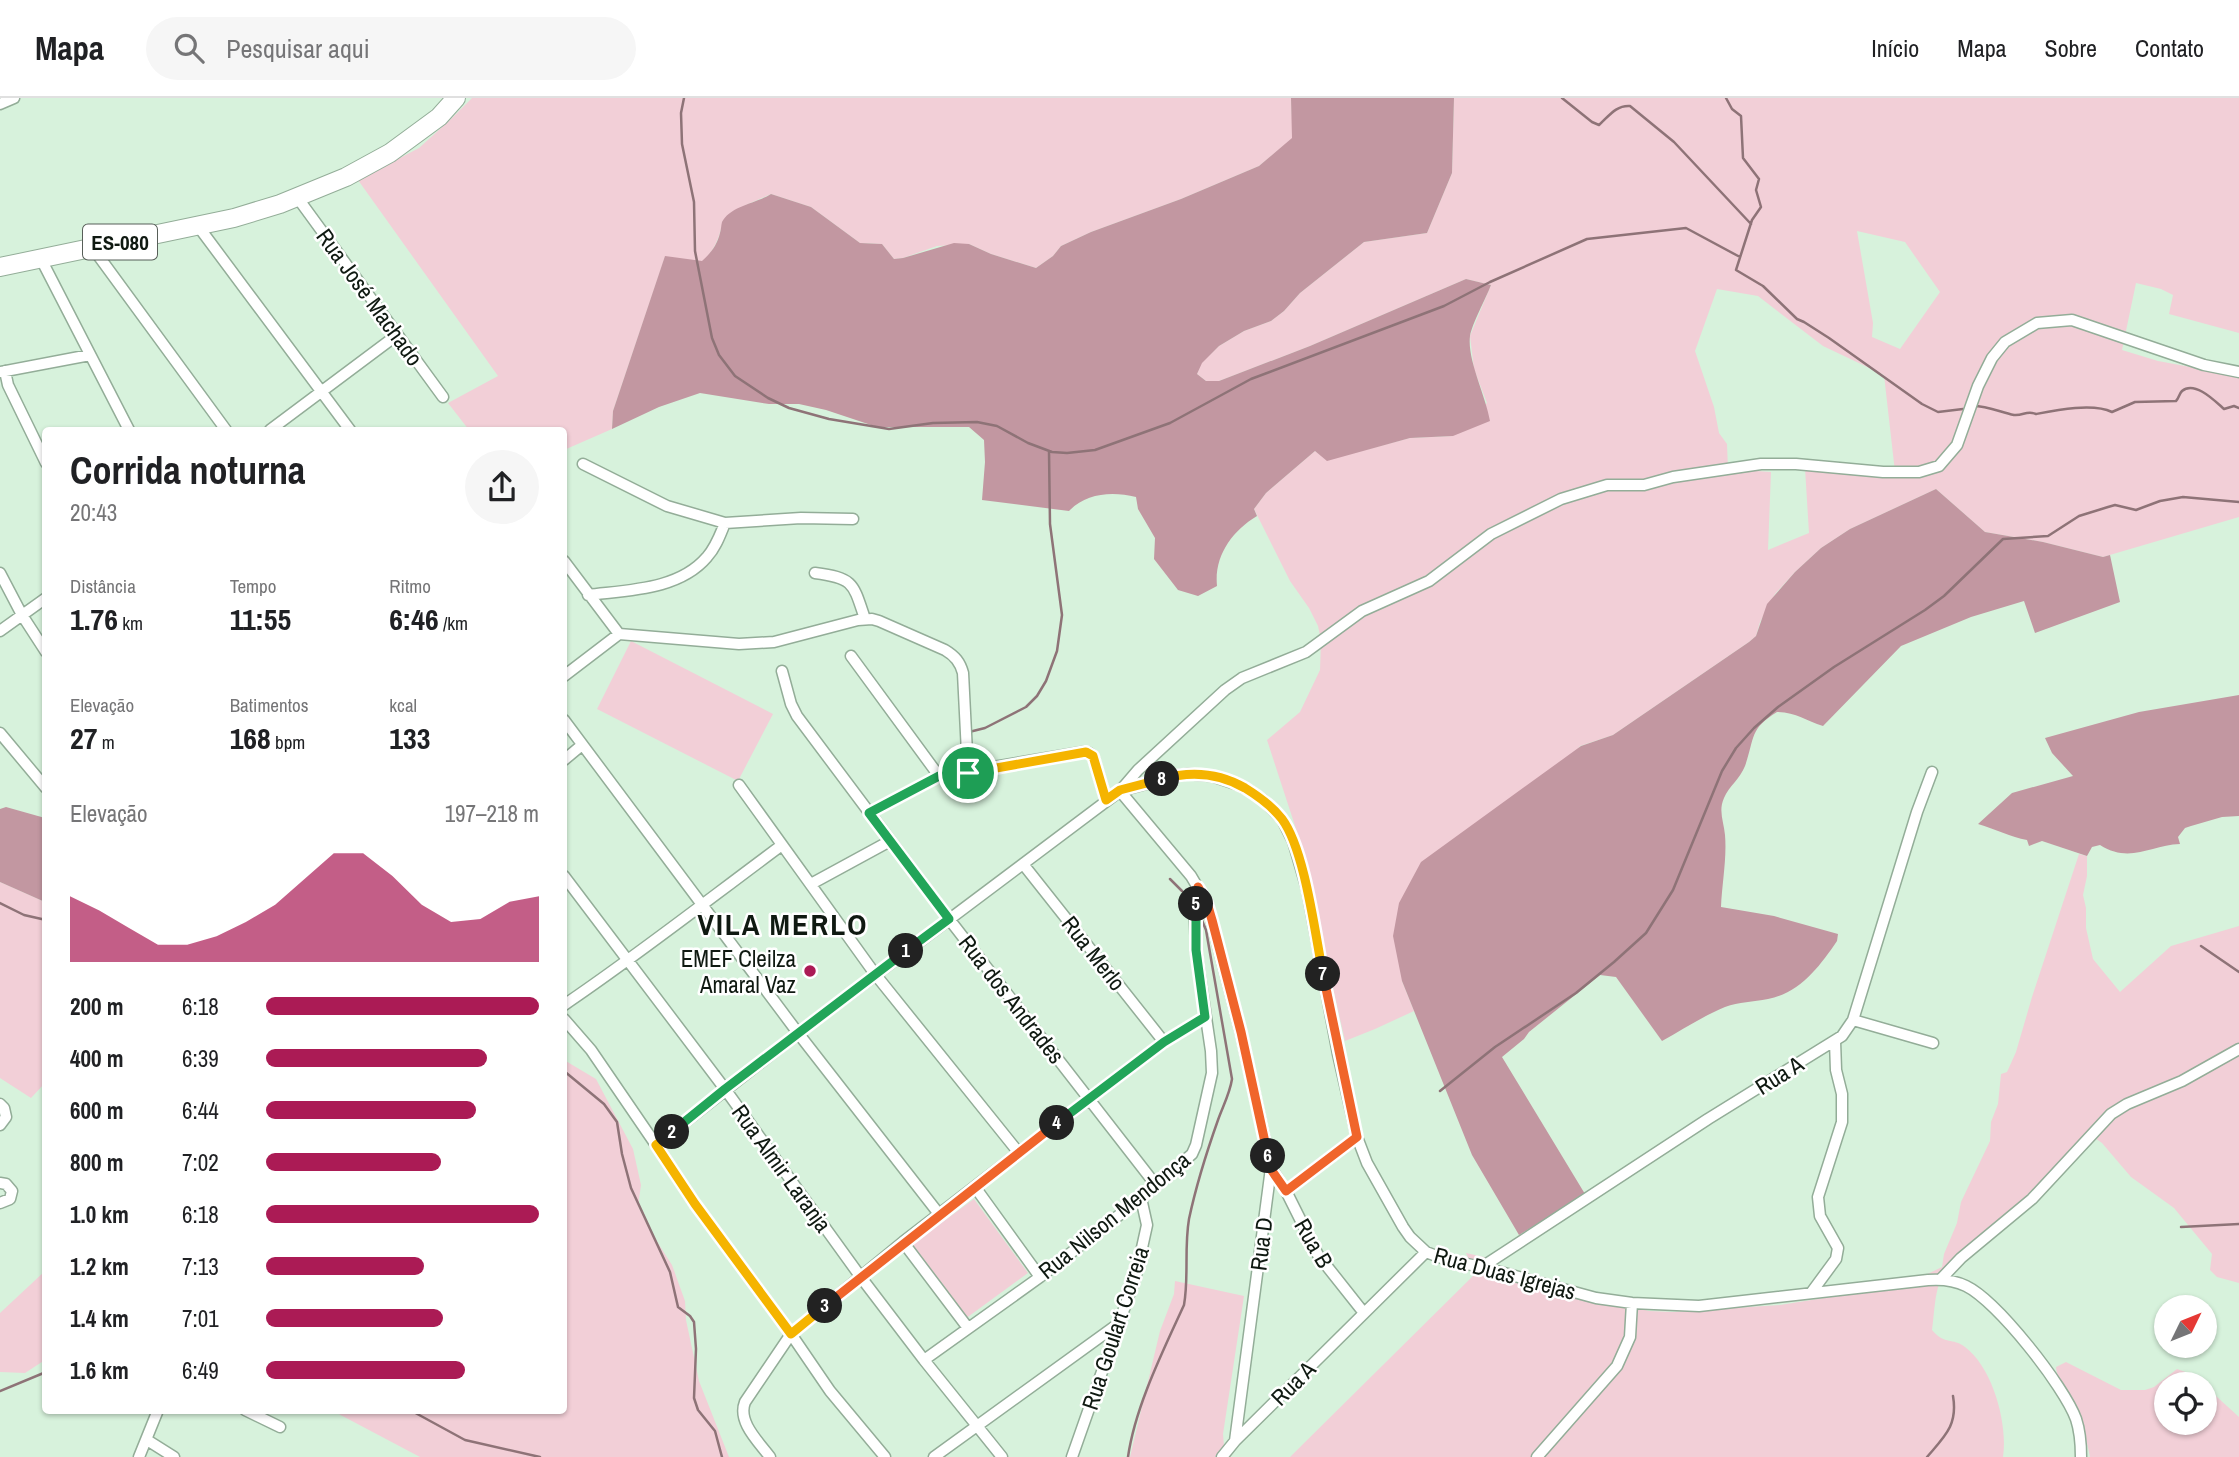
<!DOCTYPE html>
<html lang="pt">
<meta charset="utf-8">
<style>
body{margin:0;font-family:"Archivo Narrow",sans-serif;background:#f6f6f6;color:#202124;height:100vh;display:flex;flex-direction:column;font-size:26px;white-space:nowrap}
*{box-sizing:border-box;margin:0}
p{font-size:23px;color:#757577}
.icon{flex:none;width:38px;height:38px;fill:none;stroke:currentColor;stroke-width:2;stroke-linecap:round;stroke-linejoin:round}
.map{position:relative;flex:1;overflow:hidden}
.side{position:absolute;left:42px;top:329px;width:525px;height:987px;display:flex;flex-direction:column;background:#fff;border-radius:7px;box-shadow:0 2px 5px #0004}
.side>*{flex:none}
.needle{width:46px;rotate:47deg}
.buttons{position:absolute;left:2154px;top:1197px;display:grid;gap:14px}
.buttons a{display:grid;place-items:center;width:63px;height:63px;border-radius:50%;background:#fff;box-shadow:0 2px 5px #0004;font-size:35px}
.pin{position:absolute;display:grid;place-items:center;width:60px;height:60px;color:#fff;margin:-30px;border:4px solid #fff;border-radius:50%;box-shadow:0 2px 7px #0007}
.km{position:absolute;width:35px;height:35px;margin:-18px;border-radius:50%;background:#222;color:#fff;font-size:19px;line-height:35px;text-align:center}
.round{display:grid;place-items:center;flex:none;width:74px;height:74px;border-radius:37px;background:#f6f6f6}
.summary{display:flex;align-items:center;justify-content:space-between;height:119px;padding:0 28px}
h1{font-size:38px;font-weight:700;line-height:52px}
.stats{display:grid;grid-template-columns:repeat(3,1fr);gap:10px;height:119px;padding:7px 28px}
.stats div{display:grid;align-content:center}
.stats b{font-size:30px;font-weight:700}
.stats small{font-size:19px;font-weight:400}
.stats p{font-size:19px}
.chart{height:196px;padding:14px 28px}
.chart p{display:flex;justify-content:space-between}
.chart svg{width:100%;height:126px;margin-top:7px;fill:#ab1b55;opacity:.7}
ul{padding:0 28px;list-style:none;font-size:23px}
li{display:grid;grid-template-columns:112px 84px 1fr;align-items:center;height:52px}
li i{height:18px;border-radius:9px;background:#ab1b55}
header{display:flex;align-items:center;gap:42px;box-sizing:border-box;height:98px;padding:0 35px;background:#fff;border-bottom:2px solid #e0e0e0}
header strong{font-size:33px}
nav{display:flex;gap:38px;margin-inline-start:auto;font-size:24px}
.search{width:490px;height:63px;background:#f6f6f6;display:flex;align-items:center;gap:18px;box-sizing:border-box;padding:0 24px;border-radius:38px;color:#757577;font-size:26px}
.map>svg:first-child{display:block}
.green{fill:#f2cfd7;fill-rule:evenodd}
.forest{fill:#c297a1}
.lines{fill:none;stroke-linecap:round;stroke-linejoin:round}
.stream{stroke:#8e7377;stroke-width:2.5}
.street-casing{stroke:#93ad98;stroke-width:13}
.primary-casing{stroke:#93ad98;stroke-width:20}
.street{stroke:#fff;stroke-width:10}
.primary{stroke:#fff;stroke-width:18}
.split-1-casing{stroke:#fff;stroke-width:14}
.split-2-casing{stroke:#fff;stroke-width:14}
.split-3-casing{stroke:#fff;stroke-width:14}
.split-4-casing{stroke:#fff;stroke-width:14}
.split-5-casing{stroke:#fff;stroke-width:14}
.split-6-casing{stroke:#fff;stroke-width:14}
.split-7-casing{stroke:#fff;stroke-width:14}
.split-8-casing{stroke:#fff;stroke-width:14}
.split-9-casing{stroke:#fff;stroke-width:14}
.split-1{stroke:#22a559;stroke-width:9}
.split-2{stroke:#22a559;stroke-width:9}
.split-3{stroke:#f5b400;stroke-width:9}
.split-4{stroke:#f0652b;stroke-width:9}
.split-5{stroke:#22a559;stroke-width:9}
.split-6{stroke:#f0652b;stroke-width:9}
.split-7{stroke:#f0652b;stroke-width:9}
.split-8{stroke:#f5b400;stroke-width:9}
.split-9{stroke:#f5b400;stroke-width:9}
.poi-dot{fill:#ab1b55;stroke:#fff;stroke-width:2.5}
.labels{text-anchor:middle;dominant-baseline:central;stroke-width:5;stroke-linejoin:round;paint-order:stroke}
.shield{fill:#fff;stroke:#575e58;stroke-width:2}
.shield-label{font-size:21px;font-weight:bold;fill:#0f1911}
.street-label{font-size:23px;fill:#0f1911;stroke:#fff}
.poi-label{font-size:23px;fill:#0f1911;stroke:#fff;text-anchor:end}
.district-label{font-size:30px;font-weight:bold;letter-spacing:2px;fill:#0f1911;stroke:#fff}
</style>
<header>
<strong>Mapa</strong>
<div class="search"><svg class="icon" aria-label="search" viewBox="0 0 24 24"><circle cx="10" cy="10" r="6"/><path d="M15 15l6 6"/></svg>Pesquisar aqui</div>
<nav><a>Início</a><a>Mapa</a><a>Sobre</a><a>Contato</a></nav>
</header>
<div class="map">
<svg width="2239" height="1359" viewBox="0 0 2239 1359">
<rect width="100%" height="100%" fill="#d7f2dc"/>
<path class="green" d="M472,0H1291L1293,40L1259,68L1181,101L1091,134L1061,148L1053,158L1036,170L991,156L969,146L937,148L903,160L894,161L882,146L860,145L811,109L771,96L746,107L723,123C719,140 715,152 702,164L665,159L613,313L612,331L564,352V332H469L448,305L498,278L358,82L419,50L451,21Z
M1454,0H2239V235L2169,216L2173,197L2161,191L2136,185L2122,252L2158,263L2239,278V419L2103,459L2043,444L1985,434L1936,391L1850,431L1821,450L1795,474L1775,496L1760,524L1756,538L1749,544L1613,637L1580,648L1402,883L1414,913L1375,931L1345,943L1299,740L1267,642L1300,614L1320,572L1321,542L1318,528L1309,510L1290,483L1254,411L1266,395L1315,353L1327,362L1410,340L1453,338L1487,305L1474,271L1470,238L1491,187L1466,181L1310,248L1219,283H1206L1197,276L1201,265L1219,248L1244,233L1271,223L1284,213L1300,195L1364,144L1427,135L1452,75ZM1857,133L1905,144L1940,194L1900,251L1872,239L1873,225ZM1717,191L1758,198L1823,248L1884,277L1895,374L1805,370L1809,435L1768,452L1771,374L1728,371L1727,346L1719,335L1714,309L1695,253Z
M631,543L773,616L738,683L597,611Z
M2079,756L2087,758V778L2083,797L2086,810V830L2093,861L2120,894L2171,848L2239,828V1185L2217,1179L2210,1172L2212,1156L2174,1110L2131,1079L2102,1045L2089,1036L2042,1087L1942,1177C1934,1198 1935,1210 1932,1232C1946,1248 1952,1239 1965,1249C1993,1270 2008,1326 2003,1359H1290L1475,1176L1466,1155L1488,1160L1518,1181L1649,1213L1673,1214L1780,1207L1862,1194L1915,1182L1942,1169L1944,1156L1957,1125L1961,1104L1990,1043L1991,1024L1998,1006L2001,976L2007,974L2016,954L2032,899Z
M0,784L45,804V985L31,1000L0,980Z
M564,962L596,981L633,1051L641,1087L638,1108L649,1131L672,1167L685,1203L686,1222L699,1283L729,1359H420L333,1313L564,1312Z
M974,1101L1028,1175L965,1221L911,1147Z
M45,1173V1262L25,1275L0,1274V1215Z
M1175,1183L1244,1198L1223,1336L1224,1348L1215,1359H1130L1160,1233L1174,1196Z
M2066,1264L2121,1292H2145L2154,1289L2177,1271L2191,1276L2203,1286H2166V1325H2205V1288L2239,1319V1359H2090C2087,1343 2082,1324 2076,1309C2070,1295 2057,1285 2056,1269Z"/>
<path class="forest" d="M1291,0H1454L1452,75L1427,135L1364,144L1300,195L1284,213L1271,223L1244,233L1219,248L1202,265L1197,276L1206,283H1219L1310,248L1466,181L1491,187C1486,200 1472,226 1470,238C1467,262 1486,298 1490,323L1453,338L1410,340L1327,363L1315,353L1266,395L1254,411L1257,418C1232,433 1214,458 1217,488L1198,498L1178,492L1154,461L1155,440L1138,411L1136,399C1112,393 1086,395 1069,413L982,402L985,364L984,342L969,329H877L826,312L799,306H769L700,295L659,309L612,331L613,313L665,158L702,163C711,155 717,147 720,135C721,132 721,128 722,124C730,108 757,105 771,96L811,109L860,145L882,146L894,161L903,160L954,145L969,146L991,156L1036,170L1053,158L1061,148L1091,134L1181,101L1259,68L1292,40Z
M1936,391L1985,434L2043,444L2103,459L2110,457L2120,504L2035,535L2024,503L1971,519L1901,548L1823,628C1806,623 1796,614 1777,614C1749,631 1755,640 1745,668C1740,681 1729,688 1724,700C1718,713 1724,724 1725,737C1727,760 1722,786 1721,809L1774,818L1838,836L1837,843C1820,868 1800,895 1768,901C1753,904 1739,904 1725,909C1703,918 1682,932 1662,943L1616,879L1600,877L1529,934L1524,941L1502,959L1585,1096L1519,1137L1472,1057L1402,883L1393,838L1399,805L1421,764L1581,648L1613,637L1749,544L1756,538L1767,506L1795,474L1821,450L1850,431Z
M2239,597V718L2222,719L2191,728L2185,730L2178,739L2180,746C2151,747 2130,766 2100,747L2092,749L2087,758L2042,743L2029,748L2027,742C2011,739 1995,731 1978,726L2012,695L2073,678L2052,655L2045,640L2139,614Z
M6,709L45,720V804L0,784V711Z"/>
<g class="lines">
<path class="stream" d="M684,0L681,15L682,46L694,104L695,153L712,240L719,257L735,278L768,300L789,310L829,321L889,331L933,325L977,324L997,328L1028,345L1052,354L1067,355L1095,352L1170,325L1251,281L1444,208L1490,184L1587,141L1686,130L1740,159
M1562,0L1592,24L1599,27C1609,18 1616,7 1630,8L1674,44L1751,126
M1726,0L1732,11L1741,18L1743,60L1759,81L1756,92L1761,109L1752,122L1736,172L1763,188L1797,221L1804,224L1829,240L1922,306L1938,314L1963,311
M1973,308C1988,308 2000,314 2014,317C2023,318 2027,312 2036,316C2057,312 2093,305 2112,314L2135,304L2176,303C2179,300 2179,296 2182,293C2195,282 2216,304 2224,311L2234,308L2239,310
M969,634L985,630L1026,609L1037,598L1046,583L1057,553L1062,517L1050,426L1049,353
M946,673L964,656
M1170,781L1182,793
M0,805L24,817L46,822
M2201,848L2239,874
M564,973L604,1006L617,1024L622,1056L631,1090L670,1174L678,1209L690,1218L694,1224L696,1251L694,1300L698,1312L715,1333L722,1359
M1440,993L1495,949L1576,895L1614,864L1646,835L1673,792L1722,673L1736,650L1754,630L1778,609L1834,569L1925,512L1944,498L2003,441L2048,438L2079,418L2108,409L2115,407L2136,412L2160,403L2183,399L2239,404
M2181,1129L2239,1126
M0,1293L46,1274
M410,1312L465,1342L540,1359
M1128,1359C1135,1309 1163,1253 1184,1207C1189,1179 1184,1150 1189,1121C1196,1088 1207,1053 1218,1022C1223,1008 1230,995 1232,981L1206,832L1201,820
M1927,1359C1945,1338 1958,1327 1953,1298"/>
<g class="street-casing">
<path id="street" d="M0,6L14,0
M297,99L443,299
M198,128L350,332
M92,149L226,332
M41,161L129,332
M5,273L8,287L46,365
M0,274L90,257
M270,332L397,237
M583,366L667,408L725,425L801,420L853,421
M564,463L619,536
M0,475L22,517L46,554
M815,475C854,480 853,485 865,521
M588,497C628,492 679,492 707,459C716,449 720,437 725,425
M0,533L46,500
M851,558L939,678
M782,573L791,606L797,618L949,821L1155,1086
M564,578L619,536L739,546L774,544L858,522L872,521L879,523L945,552C955,558 960,564 963,575L968,675
M564,622L798,935L939,1116
M0,635L46,690
M564,662L582,647
M739,687L875,876L1019,1055
M1120,693L1175,678L1188,676L1212,678L1239,687L1250,693L1263,702L1282,721L1293,743L1307,791L1338,956L1357,1039L1367,1065L1403,1129L1410,1139L1426,1154L1447,1162L1482,1169L1596,1200L1632,1205L1699,1208L1928,1182C1941,1181 1954,1182 1966,1188C1997,1203 2064,1288 2076,1321C2080,1333 2081,1347 2081,1359
M1120,693L1191,778L1207,805L1241,935L1271,1070L1235,1343
M869,715L939,678L1083,654L1089,655L1093,658L1106,702
M1023,766L1164,944
M564,778L725,991L860,1178L924,1262L1002,1359
M811,786L890,743
M564,907C638,857 709,801 782,747
M564,921L591,952L656,1047L695,1106L791,1236L830,1293L885,1359
M1853,922L1933,945
M0,1006L4,1010L6,1019L0,1027
M656,1047L798,935L1120,693L1138,672L1225,592L1242,580L1306,554L1362,513L1429,483L1491,436L1561,401L1607,387H1644L1673,379L1761,366H1796L1883,374H1919L1939,368L1957,347L1978,288L1992,260L2005,244L2037,225L2072,222L2204,267L2239,274
M1271,1070L1286,1093L1318,1157L1364,1215
M0,1085L6,1086L12,1093L10,1101L0,1105
M975,1089L1040,1179
M1286,1093L1357,1039
M903,1144L968,1230
M1482,1169L1708,1021L1842,938L1853,922L1917,714L1932,674
M1941,1181L1961,1160L2032,1101L2111,1016L2127,1006L2182,983L2239,951
M1811,1195L1836,1161L1838,1150L1820,1118L1818,1099L1842,1024V996L1836,972L1835,943
M924,1262L1040,1179L1141,1100L1192,1056L1196,1047L1212,975L1211,953L1196,852L1195,823L1198,789
M245,1312L280,1329
M147,1342L174,1359
M139,1359L158,1312
M770,1359C759,1344 737,1324 745,1304L791,1236L903,1144L1090,1000L1164,944L1205,919
M934,1359L1118,1226
M1072,1359L1136,1177L1147,1127L1141,1100
M1222,1359L1235,1343L1426,1154
M1537,1359L1617,1268L1630,1239L1632,1205"/>
</g>
<g class="primary-casing">
<path id="primary" d="M0,169L234,120L280,106L346,79L390,55L439,19L456,0"/>
</g>
<use href="#street" class="street"/>
<use href="#primary" class="primary"/>
</g>
<g class="lines">
<g class="split-1-casing">
<path id="split-1" d="M906,853L949,821L869,715L939,678L968,675"/>
</g>
<g class="split-2-casing">
<path id="split-2" d="M672,1034L725,991L906,853"/>
</g>
<g class="split-3-casing">
<path id="split-3" d="M672,1034L656,1047L695,1106L791,1236L825,1208"/>
</g>
<g class="split-4-casing">
<path id="split-4" d="M825,1208L1057,1025"/>
</g>
<g class="split-5-casing">
<path id="split-5" d="M1057,1025L1164,944L1205,919L1196,852V806"/>
</g>
<g class="split-6-casing">
<path id="split-6" d="M1196,806L1198,789L1207,805L1212,822L1241,934L1268,1058"/>
</g>
<g class="split-7-casing">
<path id="split-7" d="M1268,1058L1270,1070L1286,1093L1357,1039L1323,876"/>
</g>
<g class="split-8-casing">
<path id="split-8" d="M1162,681C1190,673 1219,675 1245,690C1258,698 1272,708 1282,721C1305,752 1315,836 1323,876"/>
</g>
<g class="split-9-casing">
<path id="split-9" d="M968,675L1086,654L1093,658L1106,702L1120,692L1162,681"/>
</g>
<use href="#split-1" class="split-1"/>
<use href="#split-2" class="split-2"/>
<use href="#split-3" class="split-3"/>
<use href="#split-4" class="split-4"/>
<use href="#split-5" class="split-5"/>
<use href="#split-6" class="split-6"/>
<use href="#split-7" class="split-7"/>
<use href="#split-8" class="split-8"/>
<use href="#split-9" class="split-9"/>
</g>
<circle class="poi-dot" cx="810" cy="873" r="7"/>
<g class="labels">
<rect class="shield" x="83" y="126.5" width="74" height="35" rx="5"/>
<g class="shield-label">
<text x="120" y="144">ES-080</text>
</g>
<g class="street-label">
<text transform="translate(370 199) rotate(54)">Rua José Machado</text>
<text transform="translate(1094 855) rotate(52)">Rua Merlo</text>
<text transform="translate(1012 901) rotate(52)">Rua dos Andrades</text>
<text transform="translate(1779 977) rotate(-32)">Rua A</text>
<text transform="translate(782 1070) rotate(54)">Rua Almir Laranja</text>
<text transform="translate(1114 1117) rotate(-39)">Rua Nilson Mendonça</text>
<text transform="translate(1314 1145) rotate(60)">Rua B</text>
<text transform="translate(1261 1146) rotate(-83)">Rua D</text>
<text transform="translate(1505 1175) rotate(15)">Rua Duas Igrejas</text>
<text transform="translate(1115 1230) rotate(-72)">Rua Goulart Correia</text>
<text transform="translate(1293 1285) rotate(-45)">Rua A</text>
</g>
<g class="poi-label">
<text x="796" y="860">EMEF Cleilza<tspan x="796" dy="26">Amaral Vaz</tspan></text>
</g>
<g class="district-label">
<text x="783" y="826">VILA MERLO</text>
</g>
</g>
</svg>
<div class="buttons">
<a><svg class="needle" viewBox="-14 -14 28 28"><path d="M0-13l5 13h-10z" fill="#e53935"/><path d="M0 13l5-13h-10z" fill="#757577"/></svg></a>
<a><svg class="icon" aria-label="locate" viewBox="0 0 24 24"><circle cx="12" cy="12" r="6"/><path d="M12 2v4M12 18v4M2 12h4M18 12h4"/></svg></a>
</div>
<div class="pin" style="left:968px;top:675px;background:#1e9e55"><svg class="icon" aria-label="arrive" viewBox="0 0 24 24"><path d="M6 21V4h12l-3 4 3 4H6"/></svg></div>
<b class="km" style="left:906px;top:853px">1</b>
<b class="km" style="left:672px;top:1034px">2</b>
<b class="km" style="left:825px;top:1208px">3</b>
<b class="km" style="left:1057px;top:1025px">4</b>
<b class="km" style="left:1196px;top:806px">5</b>
<b class="km" style="left:1268px;top:1058px">6</b>
<b class="km" style="left:1323px;top:876px">7</b>
<b class="km" style="left:1162px;top:681px">8</b>
<section class="side">
<div class="summary"><div><h1>Corrida noturna</h1><p>20:43</p></div><a class="round"><svg class="icon" aria-label="share" viewBox="0 0 24 24"><path d="M12 15V3M7 8l5-5 5 5M5 13v7h14v-7"/></svg></a></div>
<div class="stats">
<div><p>Distância</p><b>1.76<small> km</small></b></div>
<div><p>Tempo</p><b>11:55</b></div>
<div><p>Ritmo</p><b>6:46<small> /km</small></b></div>
</div>
<div class="stats">
<div><p>Elevação</p><b>27<small> m</small></b></div>
<div><p>Batimentos</p><b>168<small> bpm</small></b></div>
<div><p>kcal</p><b>133</b></div>
</div>
<div class="chart"><p><span>Elevação</span>197–218 m</p>
<svg viewBox="0 0 160 44" preserveAspectRatio="none"><path d="M0 44V21L10 26L20 32L30 38L40 38L50 35L60 30L70 24L80 15L90 6L100 6L110 14L120 24L130 30L140 29L150 23L160 21V44z"/></svg>
</div>
<ul>
<li><b>200 m</b>6:18<i style="width:100%"></i></li>
<li><b>400 m</b>6:39<i style="width:81%"></i></li>
<li><b>600 m</b>6:44<i style="width:77%"></i></li>
<li><b>800 m</b>7:02<i style="width:64%"></i></li>
<li><b>1.0 km</b>6:18<i style="width:100%"></i></li>
<li><b>1.2 km</b>7:13<i style="width:58%"></i></li>
<li><b>1.4 km</b>7:01<i style="width:65%"></i></li>
<li><b>1.6 km</b>6:49<i style="width:73%"></i></li>
</ul>
</section>
</div>
